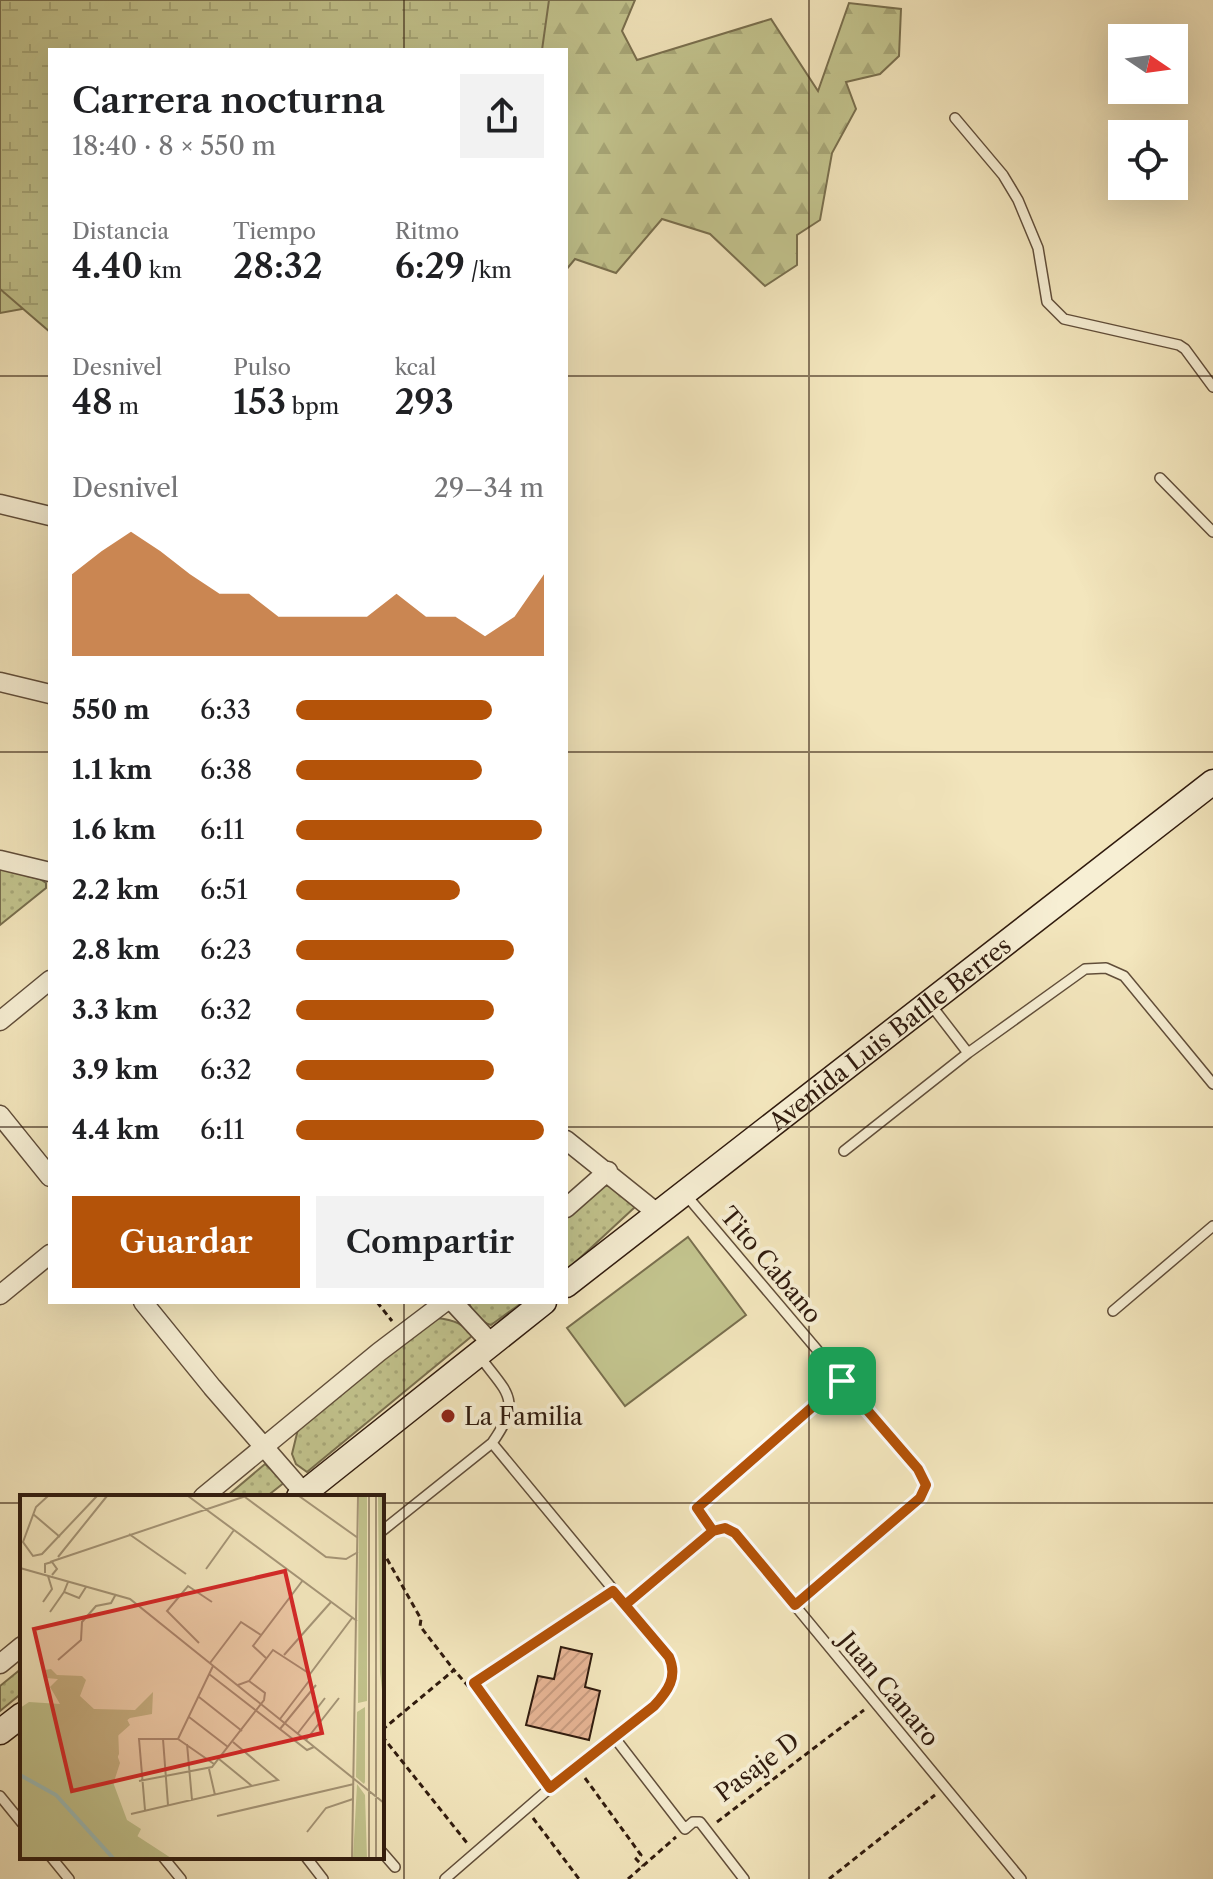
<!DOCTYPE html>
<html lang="es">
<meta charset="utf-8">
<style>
body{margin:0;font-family:"Libre Caslon Text",serif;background:#f2f2f2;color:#202124;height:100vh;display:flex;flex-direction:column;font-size:30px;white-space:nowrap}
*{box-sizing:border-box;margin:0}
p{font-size:26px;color:#757577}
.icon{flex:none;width:44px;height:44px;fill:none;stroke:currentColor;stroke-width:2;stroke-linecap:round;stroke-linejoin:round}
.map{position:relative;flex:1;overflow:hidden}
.sheet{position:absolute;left:48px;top:48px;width:520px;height:1256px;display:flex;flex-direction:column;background:#fff;border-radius:0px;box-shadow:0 8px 32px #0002}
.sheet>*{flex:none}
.needle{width:52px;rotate:103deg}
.tools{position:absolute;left:1108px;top:24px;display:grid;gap:16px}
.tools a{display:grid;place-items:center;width:80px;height:80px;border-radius:0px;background:#fff;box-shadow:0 8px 32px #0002;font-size:40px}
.pin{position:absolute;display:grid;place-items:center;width:68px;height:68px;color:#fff;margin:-34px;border-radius:16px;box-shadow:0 4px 12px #0006}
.round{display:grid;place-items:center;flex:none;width:84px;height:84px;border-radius:0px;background:#f2f2f2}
.head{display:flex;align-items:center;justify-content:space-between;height:136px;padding:0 24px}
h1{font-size:36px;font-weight:600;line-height:60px}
.metrics{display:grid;grid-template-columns:repeat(3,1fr);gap:12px;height:136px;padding:8px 24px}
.metrics div{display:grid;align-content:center}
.metrics b{font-size:34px;font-weight:600}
.metrics small{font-size:22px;font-weight:400}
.metrics p{font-size:22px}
.chart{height:224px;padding:16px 24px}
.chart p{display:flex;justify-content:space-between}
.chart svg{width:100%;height:144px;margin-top:8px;fill:#b45309;opacity:.7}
.cta{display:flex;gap:16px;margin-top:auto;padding:16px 24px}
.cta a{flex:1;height:92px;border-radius:0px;background:#b45309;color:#fff;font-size:32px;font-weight:600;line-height:92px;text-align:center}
.cta a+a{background:#f2f2f2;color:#202124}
ul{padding:0 24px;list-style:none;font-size:26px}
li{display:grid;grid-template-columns:128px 96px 1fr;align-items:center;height:60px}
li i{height:20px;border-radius:10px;background:#b45309}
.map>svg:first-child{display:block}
.grass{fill:url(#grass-dots);stroke:#796f4e;stroke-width:2}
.forest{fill:url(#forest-firs);stroke:#796f4e;stroke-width:2}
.wetland{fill:url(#wetland-marsh);stroke:#796f4e;stroke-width:2}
.pitch{fill:#c2c38d;stroke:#796f4e;stroke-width:2}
.building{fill:url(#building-hatch);stroke:#301b0e;stroke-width:2}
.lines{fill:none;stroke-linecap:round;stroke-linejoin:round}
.lane-casing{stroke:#614e3a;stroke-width:12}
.street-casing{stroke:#614e3a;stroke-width:21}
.secondary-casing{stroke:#301b0e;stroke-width:27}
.path{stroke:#301b0e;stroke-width:3;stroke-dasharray:6 4;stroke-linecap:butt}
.lane{stroke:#f7efd4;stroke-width:9}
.street{stroke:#f7efd4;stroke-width:18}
.secondary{stroke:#f7efd4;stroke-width:24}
.route-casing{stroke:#fff;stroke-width:16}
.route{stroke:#b45309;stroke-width:10}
.grid{fill:none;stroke:#301b0e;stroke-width:2;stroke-opacity:0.55}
.poi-dot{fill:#8f2418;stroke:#f7efd4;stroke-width:3}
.labels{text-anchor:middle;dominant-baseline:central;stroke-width:8;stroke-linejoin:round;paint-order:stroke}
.street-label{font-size:24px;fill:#301b0e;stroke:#f7efd4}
.poi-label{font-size:24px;fill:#301b0e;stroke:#f7efd4;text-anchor:start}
.inset-river{fill:none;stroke:#9ebeb9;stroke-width:4}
.inset-road{fill:none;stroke:#a59577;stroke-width:2}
.view{fill:#d62828;fill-opacity:0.15;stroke:#d62828;stroke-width:4}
.inset-edge{fill:none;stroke:#301b0e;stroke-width:4}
</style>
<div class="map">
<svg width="1213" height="1879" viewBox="0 0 1213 1879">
<defs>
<pattern id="grass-dots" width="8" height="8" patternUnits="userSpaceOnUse" patternTransform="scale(2)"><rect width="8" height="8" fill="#c2c38d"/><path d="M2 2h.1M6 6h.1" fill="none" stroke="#a7a778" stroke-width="1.8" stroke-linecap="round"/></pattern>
<pattern id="forest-firs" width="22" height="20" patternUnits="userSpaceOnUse" patternTransform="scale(2)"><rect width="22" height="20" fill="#c2c38d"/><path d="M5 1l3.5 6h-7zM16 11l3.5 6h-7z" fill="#a7a778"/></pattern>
<pattern id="wetland-marsh" width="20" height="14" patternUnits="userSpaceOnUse" patternTransform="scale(2)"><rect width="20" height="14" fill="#c2c38d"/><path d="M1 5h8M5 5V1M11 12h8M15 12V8" fill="none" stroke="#a7a778"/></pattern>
<pattern id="building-hatch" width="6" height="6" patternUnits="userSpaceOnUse" patternTransform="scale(2)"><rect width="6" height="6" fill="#e6b494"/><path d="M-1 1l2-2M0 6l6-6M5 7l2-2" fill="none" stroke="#c69a7e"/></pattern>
</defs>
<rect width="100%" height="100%" fill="#f3e6bd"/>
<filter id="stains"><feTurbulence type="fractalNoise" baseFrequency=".0025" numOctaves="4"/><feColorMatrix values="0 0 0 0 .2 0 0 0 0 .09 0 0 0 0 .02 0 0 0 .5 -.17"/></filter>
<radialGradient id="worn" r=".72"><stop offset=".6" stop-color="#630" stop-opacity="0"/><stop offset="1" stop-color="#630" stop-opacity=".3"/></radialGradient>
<path class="grass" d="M0,869L40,879L46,883V888L0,925Z
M604,1186H611L635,1207L566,1271V1215Z
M469,1302H523L491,1325C481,1322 471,1313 469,1302Z
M436,1318C449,1319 465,1322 472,1336L307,1472L296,1464L292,1454L299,1425Z
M265,1464L285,1482L266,1497H226Z
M22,1668V1693L0,1711V1686Z"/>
<path class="forest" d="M0,0H635L622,31L637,60L771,19L818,91L849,3L901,9L899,56L880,74L846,82L856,109L832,153L820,220L797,235V265L765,286L710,234L662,219L616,273L575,259L566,270V50H50V304L0,313Z"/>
<path class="wetland" d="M0,0H549L542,50H50V332L0,289Z"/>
<path class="pitch" d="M688,1237L746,1315L625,1406L567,1328Z"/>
<path class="building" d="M561,1647L592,1654L585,1687L600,1691L589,1740L526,1725L538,1676L554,1679Z"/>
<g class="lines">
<g class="lane-casing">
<path id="lane" d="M955,118L1003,175L1018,200L1038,248L1047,302L1064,319L1179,345L1185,349L1213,387
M1160,478L1213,532
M931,1005L968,1053
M844,1151L968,1053L1085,969L1106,968L1124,976L1213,1084
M686,1195L918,1469L926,1485L920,1498L795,1605
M1113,1311L1213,1226
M382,1531L492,1443
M625,1605L713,1531L725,1528L735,1533L1021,1879
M614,1737L685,1829L693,1822H700L744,1879
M0,1796L22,1823
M382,1852L395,1867
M51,1857L69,1879
M163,1857L181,1879
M306,1857L323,1879
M445,1879L550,1788L654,1706C668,1691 678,1677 669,1657L492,1443C524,1398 506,1393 478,1354"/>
</g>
<g class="street-casing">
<path id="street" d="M0,504L50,516
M0,682L50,694
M0,860L50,872
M0,1021L50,980
M0,1115L50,1177
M566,1140L657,1213
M566,1208L608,1171
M0,1295L50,1254
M143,1302L212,1387L304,1493
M453,1302L491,1343
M203,1497L379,1352L445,1302
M0,1664L22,1646"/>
</g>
<g class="secondary-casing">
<g id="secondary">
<path id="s1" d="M566,1285L1213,782"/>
<path d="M299,1497L544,1302"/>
<path d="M0,1732L22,1715"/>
</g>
</g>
<path class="path" d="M377,1302L392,1321
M705,1520L697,1508L833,1388
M382,1550L421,1619L420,1626L454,1670
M474,1683L543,1777
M382,1730L454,1670L469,1687L603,1598
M382,1736L467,1843
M585,1778L641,1855L636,1859L643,1866
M533,1818L579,1879
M717,1822L864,1710
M628,1879L676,1837
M829,1879L935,1795"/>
<use href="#lane" class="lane"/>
<use href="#street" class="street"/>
<use href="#secondary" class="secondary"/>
</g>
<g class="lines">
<g class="route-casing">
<path id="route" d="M842,1381L697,1508L713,1531L625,1605L613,1591L474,1683L550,1788L654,1706C668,1691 678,1677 669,1657L625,1605L713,1531L725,1528L735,1533L795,1605L920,1498L926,1485L918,1469L842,1381"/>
</g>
<use href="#route" class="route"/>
</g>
<path class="grid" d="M404,0V50M809,0V1879M0,376H50M566,376H1213M0,752H50M566,752H1213M0,1127H50M566,1127H1213M404,1302V1879M0,1503H22M382,1503H1213"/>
<circle class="poi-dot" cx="448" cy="1416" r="8"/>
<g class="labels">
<g class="street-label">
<text stroke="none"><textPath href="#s1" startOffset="410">Avenida Luis Batlle Berres</textPath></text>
<text transform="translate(771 1265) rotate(50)">Tito Cabano</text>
<text transform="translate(889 1689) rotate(50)">Juan Canaro</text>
<text transform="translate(757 1767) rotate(-37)">Pasaje D</text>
</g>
<g class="poi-label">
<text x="464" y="1416">La Familia</text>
</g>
</g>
<g transform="translate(20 1495)">
<rect width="364" height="364" fill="#f3e6bd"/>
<path d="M339,1H347V206L338,208ZM358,1H364V212L360,177ZM345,212V287L344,289L336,282L337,217ZM337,289L345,300L347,363H333Z" fill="#c2c38d"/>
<path d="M31,174L37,180L62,181L66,185L60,201L74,214L115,215L133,197L132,219L110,223L98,232L99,259L90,279L107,325L121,334L114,348L0,326V213L9,207L40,209L30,192L38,184L26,183L25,175Z" fill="#c2c38d"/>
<path d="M103,217L110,230L92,246L100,268L88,305L108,335L151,363H0V226Z" fill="#c2c38d"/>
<path class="inset-river" d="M0,280L36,300L93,363"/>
<path class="inset-road" d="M28,1L16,12L3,47L13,61L22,59L77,1M168,1L337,126M279,1L338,43M356,1V363M225,2L306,62L326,64L338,57M13,19L40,42M109,39L166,79M38,62L87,1M30,67L226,1M0,73L110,104L364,308M186,74L214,35M25,78V69L32,67L37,74L32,80M48,87L44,97L59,103L66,92M23,107L32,94L28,81M30,117L44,97M179,148L147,116L168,91L192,107M264,160L311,107M246,163L233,151L283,85M38,165L61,145L62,127L76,111L91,108L96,99M190,168L221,127L241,140M189,179L287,255L294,252M218,190L229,186L253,155L290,179L332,123M179,202L222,236M169,222L208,252M260,224L289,186M260,234L296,190M278,238L305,203M143,244L148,310M158,244L194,269M286,245L319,203M167,249L172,305M199,264L232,291M189,274L195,300M119,286L192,272L244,205L245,198L229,186M125,315L119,244H158L193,171M111,319L258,285L213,247M197,321L334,289M287,337L306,313L333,304M332,363L338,1M349,363V1"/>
<path class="view" d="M265,76L302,238L52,296L14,134Z"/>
<rect width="364" height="364" class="inset-edge"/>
</g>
<rect width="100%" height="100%" filter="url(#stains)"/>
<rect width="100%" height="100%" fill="url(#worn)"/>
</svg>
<div class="tools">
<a><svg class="needle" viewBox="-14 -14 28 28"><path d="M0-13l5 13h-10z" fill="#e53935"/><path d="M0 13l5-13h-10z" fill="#757577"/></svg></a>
<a><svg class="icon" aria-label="locate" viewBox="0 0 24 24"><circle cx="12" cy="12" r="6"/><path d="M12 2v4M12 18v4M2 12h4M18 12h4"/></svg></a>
</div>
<div class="pin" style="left:842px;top:1381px;background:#1e9e55"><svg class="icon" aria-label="arrive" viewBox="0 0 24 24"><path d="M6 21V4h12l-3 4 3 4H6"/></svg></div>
<section class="sheet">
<div class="head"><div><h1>Carrera nocturna</h1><p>18:40 · 8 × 550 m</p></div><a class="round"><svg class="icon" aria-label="share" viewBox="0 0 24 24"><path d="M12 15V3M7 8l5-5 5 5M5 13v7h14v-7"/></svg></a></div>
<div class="metrics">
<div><p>Distancia</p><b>4.40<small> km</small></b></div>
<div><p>Tiempo</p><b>28:32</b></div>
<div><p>Ritmo</p><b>6:29<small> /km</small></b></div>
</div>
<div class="metrics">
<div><p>Desnivel</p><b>48<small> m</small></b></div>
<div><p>Pulso</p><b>153<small> bpm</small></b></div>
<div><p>kcal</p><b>293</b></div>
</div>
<div class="chart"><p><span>Desnivel</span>29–34 m</p>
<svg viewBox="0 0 160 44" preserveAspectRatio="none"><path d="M0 44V19L10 12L20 6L30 12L40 19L50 25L60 25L70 32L80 32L90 32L100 32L110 25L120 32L130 32L140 38L150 32L160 19V44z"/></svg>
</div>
<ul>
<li><b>550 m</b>6:33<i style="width:79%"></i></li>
<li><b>1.1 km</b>6:38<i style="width:75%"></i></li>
<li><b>1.6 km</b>6:11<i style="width:99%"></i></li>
<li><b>2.2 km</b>6:51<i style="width:66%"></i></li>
<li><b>2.8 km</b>6:23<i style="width:88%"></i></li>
<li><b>3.3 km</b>6:32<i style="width:80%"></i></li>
<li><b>3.9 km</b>6:32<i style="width:80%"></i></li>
<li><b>4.4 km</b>6:11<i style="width:100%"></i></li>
</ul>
<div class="cta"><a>Guardar</a><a>Compartir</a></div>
</section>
</div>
